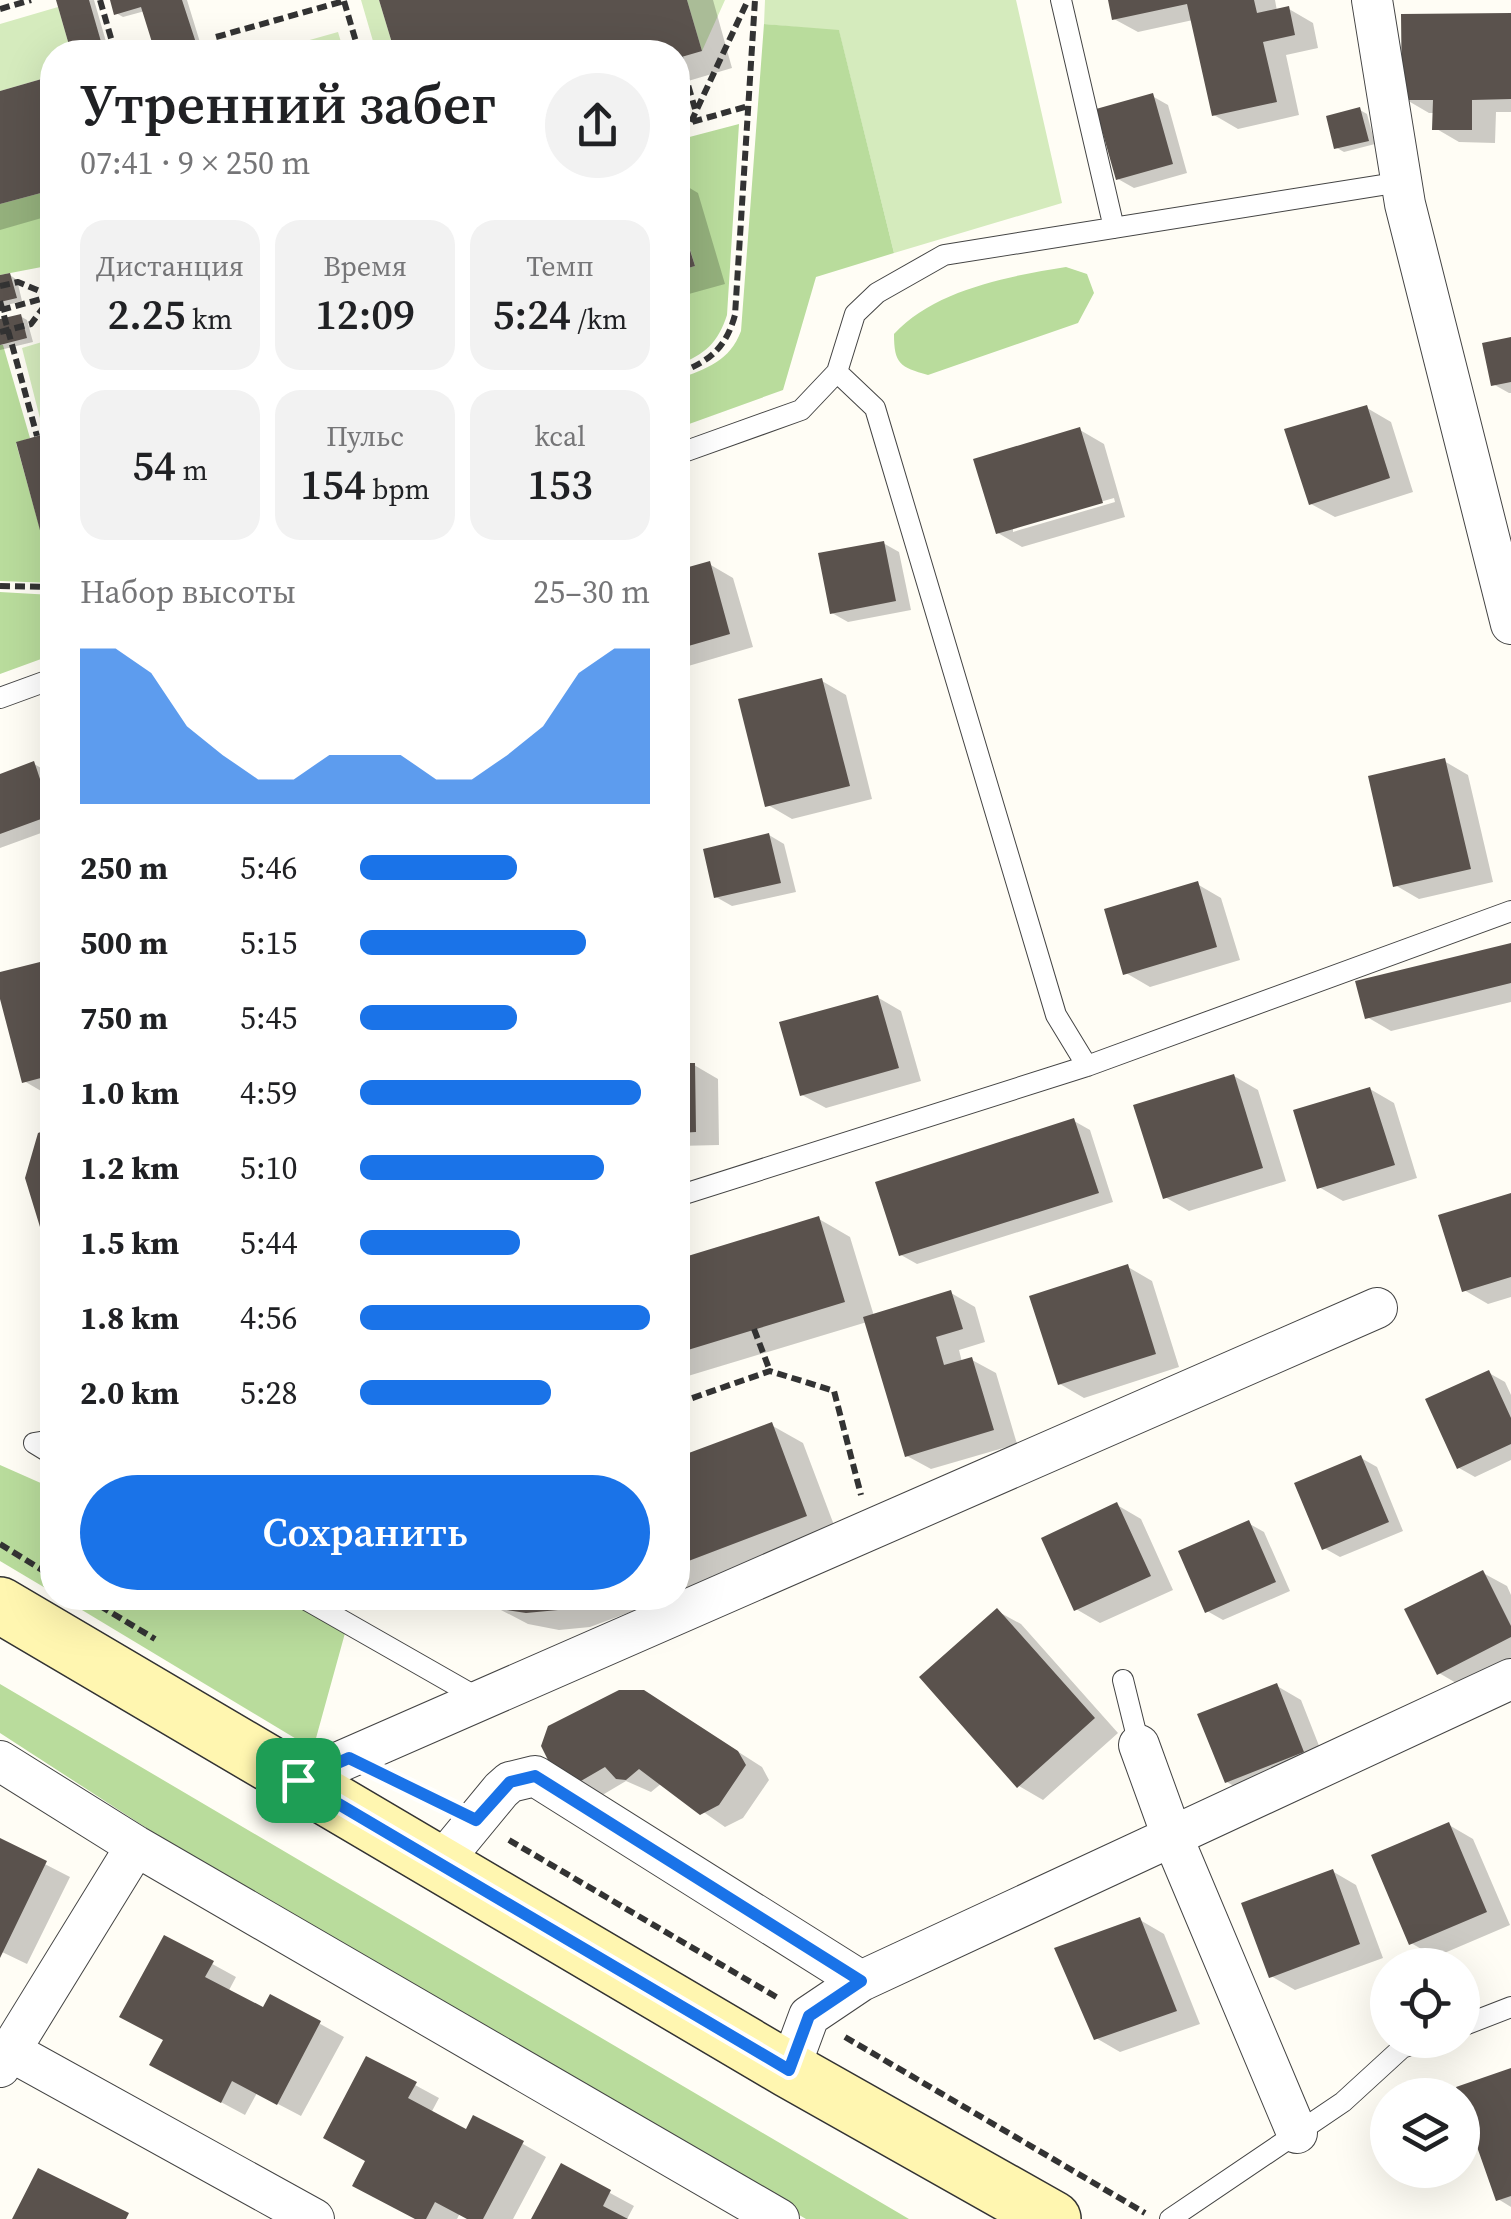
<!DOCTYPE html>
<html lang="ru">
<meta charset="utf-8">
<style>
body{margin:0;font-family:"Source Serif 4",serif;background:#f2f2f2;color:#202124;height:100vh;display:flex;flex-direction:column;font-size:38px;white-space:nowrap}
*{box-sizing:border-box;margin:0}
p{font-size:32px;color:#757577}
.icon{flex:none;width:55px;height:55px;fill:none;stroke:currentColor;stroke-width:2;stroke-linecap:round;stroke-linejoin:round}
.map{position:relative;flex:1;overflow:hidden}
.side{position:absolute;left:40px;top:40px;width:650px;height:1570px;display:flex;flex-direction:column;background:#fff;border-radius:40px;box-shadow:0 10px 40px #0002}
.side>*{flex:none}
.buttons{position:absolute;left:1370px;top:1948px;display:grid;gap:20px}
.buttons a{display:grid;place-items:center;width:110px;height:110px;border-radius:50%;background:#fff;box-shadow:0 10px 40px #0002;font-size:50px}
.pin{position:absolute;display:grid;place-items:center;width:85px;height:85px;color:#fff;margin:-42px;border-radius:20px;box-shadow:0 5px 15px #0006}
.round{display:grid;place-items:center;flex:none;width:105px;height:105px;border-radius:52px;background:#f2f2f2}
.overview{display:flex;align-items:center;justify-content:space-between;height:170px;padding:0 40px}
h1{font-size:55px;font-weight:600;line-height:75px}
.figures{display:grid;grid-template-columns:repeat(3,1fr);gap:15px;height:170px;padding:10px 40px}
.figures div{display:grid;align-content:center;border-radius:25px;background:#f2f2f2;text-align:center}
.figures b{font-size:42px;font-weight:600}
.figures small{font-size:28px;font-weight:400}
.figures p{font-size:28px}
.chart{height:280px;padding:20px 40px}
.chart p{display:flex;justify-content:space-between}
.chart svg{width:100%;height:180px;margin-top:10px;fill:#1a73e8;opacity:.7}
.cta{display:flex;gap:20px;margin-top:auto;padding:20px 40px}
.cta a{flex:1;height:115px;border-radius:60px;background:#1a73e8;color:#fff;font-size:40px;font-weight:600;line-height:115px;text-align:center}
ul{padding:0 40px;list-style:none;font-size:32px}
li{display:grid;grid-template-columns:160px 120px 1fr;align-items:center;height:75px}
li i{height:25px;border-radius:12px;background:#1a73e8}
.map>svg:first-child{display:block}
.green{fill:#d5ebbd}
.forest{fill:#b9dc9c}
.shadow{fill:#0003;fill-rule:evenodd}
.building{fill:#5a524d}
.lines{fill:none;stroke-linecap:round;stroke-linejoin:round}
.service-casing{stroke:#444;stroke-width:22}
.minor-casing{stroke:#444;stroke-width:42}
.secondary-casing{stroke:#333;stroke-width:58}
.path{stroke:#333;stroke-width:6;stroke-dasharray:10 5;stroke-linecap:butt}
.service{stroke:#fff;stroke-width:20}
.minor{stroke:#fff;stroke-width:40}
.secondary{stroke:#fff6b0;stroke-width:55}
.route-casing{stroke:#fff;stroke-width:20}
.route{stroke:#1a73e8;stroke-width:12}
</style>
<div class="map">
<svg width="1511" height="2219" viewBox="0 0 1511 2219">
<rect width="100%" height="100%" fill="#fffdf5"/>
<path class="green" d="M361,0H379L392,43L375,48Z
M687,0H725L702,51Z
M765,0H1016L1062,203L894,253L839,31L764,24Z
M58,7L71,52H52V76L0,91V24Z
M338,32L344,52H310L306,41Z
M52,339V432L44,434L22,348Z"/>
<path class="forest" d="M764,24L839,30L894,253L816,277L783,390L678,428V379C706,369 730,361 741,331Z
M739,124L727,315C718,343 705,354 678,365V271L695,266L678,209V140Z
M52,190V265L0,275V204Z
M1066,267L1087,274L1094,293L1078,323L928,375C900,367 894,364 894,334C934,290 1009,276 1066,267Z
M0,345H3L30,438L16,443L52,572V583L0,581Z
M0,592L52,595V655L0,674Z
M0,1465L52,1488V1592L0,1561Z
M62,1598H309L350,1615L313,1749Z
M0,1684L909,2219H806L162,1838L0,1733Z"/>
<path class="shadow" d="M94,0L109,52H74L59,1Z
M113,0H187L203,52H157L145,11L123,17L116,13Z
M382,0H713L732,68L678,84V52H379L378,49L395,44Z
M1110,0H1275L1277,11L1289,9L1313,23L1318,48L1286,55L1299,115L1238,129L1214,115L1193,20L1138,32L1114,19Z
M1511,16V112H1496L1495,143L1459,142L1435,128V113H1429L1405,99Z
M306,44L322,52H275Z
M52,79V215L0,230V94Z
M1152,96L1168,105L1187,173L1134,188L1118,179Z
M1360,110L1367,114L1375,144L1344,152L1337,148Z
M678,181L698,193L725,284L678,297Z
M10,275L17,280L22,301L0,307V278Z
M20,316L27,320L33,342L0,350V321Z
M1511,340V393H1509L1493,384Z
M1367,408L1391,422L1413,492L1335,517L1311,504Z
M1080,430L1104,444L1125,517L1022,547L998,533ZM1114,498L1115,502L1013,532V527Z
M52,434V538L43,533L19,444Z
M883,543L899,552L911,610L848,622L832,613Z
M709,564L733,578L753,647L678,669V573Z
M822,681L846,695L872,799L792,819L768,805Z
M1444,761L1468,775L1493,882L1419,899L1395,885Z
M34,764L50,773L52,780V829L0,848V777Z
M769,835L784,844L796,892L732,906L716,897Z
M1197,884L1221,898L1240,960L1150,987L1126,973Z
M1511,945V1002L1391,1031L1367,1017Z
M52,961V1094L48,1095L24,1081L0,989V975Z
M877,997L901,1011L921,1081L826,1108L802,1095Z
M694,1065L718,1079L719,1145L678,1146V1066Z
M1234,1076L1258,1090L1286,1181L1189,1211L1165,1197Z
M1370,1089L1394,1103L1417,1178L1343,1201L1319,1187Z
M1074,1121L1090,1130L1113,1202L917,1264L901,1255Z
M52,1131V1231L42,1225L40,1135Z
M1511,1195V1297L1488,1304L1464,1290Z
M819,1219L850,1237L874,1316L951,1293L975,1307L985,1342L959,1350L962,1362L972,1360L996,1373L1017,1444L931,1469L907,1456L867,1322L678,1379V1262Z
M1128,1267L1152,1281L1179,1367L1084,1398L1060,1384Z
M1489,1373L1505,1382L1511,1395V1460L1475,1477L1459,1468Z
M771,1425L803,1443L837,1533L678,1594V1459Z
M1361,1458L1377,1467L1403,1531L1340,1557L1324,1548Z
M1117,1505L1141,1519L1173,1590L1100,1623L1076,1609Z
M1248,1523L1264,1532L1290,1591L1223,1620L1207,1611Z
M1483,1573L1507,1586L1511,1595V1662L1463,1687L1439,1673Z
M478,1598H668L590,1627L559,1630L528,1624Z
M997,1611L1021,1624L1118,1733L1043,1800L1019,1786Z
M1277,1686L1301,1700L1327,1766L1251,1796L1227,1782Z
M668,1707L762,1767L769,1780L743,1818L725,1827L662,1783L651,1792L626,1781L599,1797L586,1794L543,1746Z
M1449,1825L1473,1839L1510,1925L1435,1957L1411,1943Z
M0,1841L70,1877L27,1964L0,1951Z
M1332,1871L1356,1885L1383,1958L1295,1990L1271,1976Z
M1140,1920L1164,1934L1200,2024L1120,2052L1096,2038Z
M165,1938L236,1977L228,1992L264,2011L271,1997L344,2037L301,2116L257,2093L245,2115L176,2078L166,2040Z
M367,2059L439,2098L431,2113L467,2132L523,2144L546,2157L513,2219H471L460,2213L457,2219H418L368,2161Z
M1511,2071V2207L1498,2199L1460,2088Z
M562,2167L634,2206L627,2219H534Z"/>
<path class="building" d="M56,0H89L104,52H71Z
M110,0H182L199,52H155L141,7L114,15Z
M379,0H687L702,51L678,58V52H376L375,48L392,43Z
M1108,0H1254L1257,13L1289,6L1295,35L1263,42L1277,102L1212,116L1187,4L1112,20Z
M1511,13V99L1472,100V130H1432L1433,100H1402L1401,14Z
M306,41L310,52H270L269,51Z
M52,76V190L0,204V91Z
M1153,93L1173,164L1116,180L1096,109Z
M1360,107L1369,141L1334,149L1326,116Z
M678,212L695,266L678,271Z
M52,265V292H51L45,267Z
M10,273L17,298L0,302V275Z
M21,314L27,338L0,345V319Z
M1511,337V382L1491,386L1482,343Z
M1367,405L1390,478L1309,505L1284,429Z
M1080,427L1103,503L996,534L973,459Z
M52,432V531L41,534L16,442Z
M884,541L896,601L830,614L818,553Z
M710,561L730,634L678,649V570Z
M822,678L850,786L765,807L738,699Z
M1445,758L1471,869L1393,887L1368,776Z
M34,761L52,815L0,834V774Z
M769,833L781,883L714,898L703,849Z
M1198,881L1217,947L1123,975L1104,909Z
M1511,943V983L1365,1019L1355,981Z
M52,959V1075L22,1083L0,999V972Z
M878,995L899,1068L800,1096L779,1022Z
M678,1063H695L696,1132L678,1133Z
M1234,1074L1263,1168L1163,1199L1133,1105Z
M1370,1087L1395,1165L1317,1189L1293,1110Z
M1074,1118L1099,1193L899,1256L875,1182Z
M52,1128V1222L40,1227L25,1178L38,1133Z
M1511,1193V1277L1462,1292L1438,1215Z
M819,1216L845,1302L678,1353V1259Z
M1128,1264L1156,1354L1058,1385L1029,1296Z
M951,1290L963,1329L936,1337L944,1365L972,1357L994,1430L905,1457L863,1317Z
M1489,1370L1511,1418V1444L1457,1469L1425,1399Z
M772,1422L807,1516L678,1565V1457Z
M1361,1455L1389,1522L1322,1550L1294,1483Z
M1117,1502L1151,1576L1074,1611L1041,1538Z
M1249,1520L1276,1582L1205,1613L1178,1551Z
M1483,1570L1511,1626V1637L1437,1675L1404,1609Z
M475,1598H590L558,1610L526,1613L494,1608Z
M997,1608L1095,1718L1017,1788L919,1677Z
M1277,1683L1304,1752L1225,1783L1197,1714Z
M619,1690H644L738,1751L746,1765L719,1805L700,1815L639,1769L626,1780L616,1779L605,1767L574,1785L559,1782L541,1746L548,1726Z
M1449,1822L1487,1912L1409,1945L1371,1855Z
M0,1838L47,1861L0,1958Z
M1333,1869L1360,1944L1269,1978L1241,1903Z
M1140,1917L1177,2011L1094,2040L1054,1948Z
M164,1935L214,1961L205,1977L263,2007L270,1994L321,2021L277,2105L232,2081L221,2103L149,2065L163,2040L119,2017Z
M366,2056L417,2082L408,2098L466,2129L473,2115L524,2141L483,2219H467L435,2202L426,2219H415L352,2186L365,2161L323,2138Z
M1511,2068V2196L1496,2201L1462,2104V2095H1459L1456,2087Z
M561,2163L611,2190L603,2206L628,2219H531Z
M38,2168L129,2213L126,2219H12Z"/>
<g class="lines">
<g class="service-casing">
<path id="service" d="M1061,0L1114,228
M837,372L875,408L1056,1015L1087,1066
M678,454L801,410L837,372L855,314L877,293L944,255L1401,182
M0,698L52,679
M678,1196L1087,1066L1511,911
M52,1440L34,1443L52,1454
M303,1598L480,1699
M1123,1680L1139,1745
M1462,2026L1511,2007
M1170,2219L1343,2102L1402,2048L1424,2040"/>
</g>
<g class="minor-casing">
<path id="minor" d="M1372,0L1405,204L1511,624
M1139,1745L1172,1836L1297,2133
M0,1761L136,1846L779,2219
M298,1780L1377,1308
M440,1864L501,1790L510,1782L535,1776L861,1981
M10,2051L314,2219
M0,2067L136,1846
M789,2070L809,2016L861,1981L1511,1679"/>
</g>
<g class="secondary-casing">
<path id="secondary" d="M0,1605L789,2070L1053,2219"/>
</g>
<path class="path" d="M100,0L115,52
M344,1L359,52
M0,9L31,0
M216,37L344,1
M680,57L695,109
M691,122L748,0
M678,126L748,106
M0,286L18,282L52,296
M0,301L37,436
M1,310L52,296
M0,332L31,324L52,296
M678,373C709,362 726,348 735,315L755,0
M0,586L52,587
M754,1329L770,1371
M678,1403L770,1371L834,1391L861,1495
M0,1544L52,1576
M87,1598L155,1639
M393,1780L445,1805
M509,1840L778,1998
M845,2037L1145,2213"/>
<use href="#service" class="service"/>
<use href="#minor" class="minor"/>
<use href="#secondary" class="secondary"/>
</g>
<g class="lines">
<g class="route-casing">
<path id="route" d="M349,1758L476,1820L510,1782L535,1776L861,1981L809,2016L789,2070L298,1780Z"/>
</g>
<use href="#route" class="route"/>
</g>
</svg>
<div class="buttons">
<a><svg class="icon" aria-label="locate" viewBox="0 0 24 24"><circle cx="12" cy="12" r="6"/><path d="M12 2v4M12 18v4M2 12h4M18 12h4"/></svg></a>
<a><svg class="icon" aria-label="layers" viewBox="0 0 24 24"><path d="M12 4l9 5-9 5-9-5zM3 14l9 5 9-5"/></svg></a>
</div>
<div class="pin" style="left:298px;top:1780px;background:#1e9e55"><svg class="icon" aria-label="arrive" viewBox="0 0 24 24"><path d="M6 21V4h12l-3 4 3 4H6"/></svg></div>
<section class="side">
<div class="overview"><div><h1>Утренний забег</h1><p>07:41 · 9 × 250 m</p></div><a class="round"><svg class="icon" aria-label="share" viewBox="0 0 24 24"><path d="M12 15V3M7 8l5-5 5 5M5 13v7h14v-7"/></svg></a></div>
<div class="figures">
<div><p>Дистанция</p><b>2.25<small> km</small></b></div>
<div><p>Время</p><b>12:09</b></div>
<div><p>Темп</p><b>5:24<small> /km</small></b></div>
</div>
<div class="figures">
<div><b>54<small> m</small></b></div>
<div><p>Пульс</p><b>154<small> bpm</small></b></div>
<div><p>kcal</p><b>153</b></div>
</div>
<div class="chart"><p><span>Набор высоты</span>25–30 m</p>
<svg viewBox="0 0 160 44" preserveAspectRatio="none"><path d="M0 44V6L10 6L20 12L30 25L40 32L50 38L60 38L70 32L80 32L90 32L100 38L110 38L120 32L130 25L140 12L150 6L160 6V44z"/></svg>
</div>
<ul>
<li><b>250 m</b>5:46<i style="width:54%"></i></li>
<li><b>500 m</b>5:15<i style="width:78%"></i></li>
<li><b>750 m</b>5:45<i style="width:54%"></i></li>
<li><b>1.0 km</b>4:59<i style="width:97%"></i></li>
<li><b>1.2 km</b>5:10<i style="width:84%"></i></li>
<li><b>1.5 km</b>5:44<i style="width:55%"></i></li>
<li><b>1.8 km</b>4:56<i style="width:100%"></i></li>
<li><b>2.0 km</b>5:28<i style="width:66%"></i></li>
</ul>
<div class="cta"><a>Сохранить</a></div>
</section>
</div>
